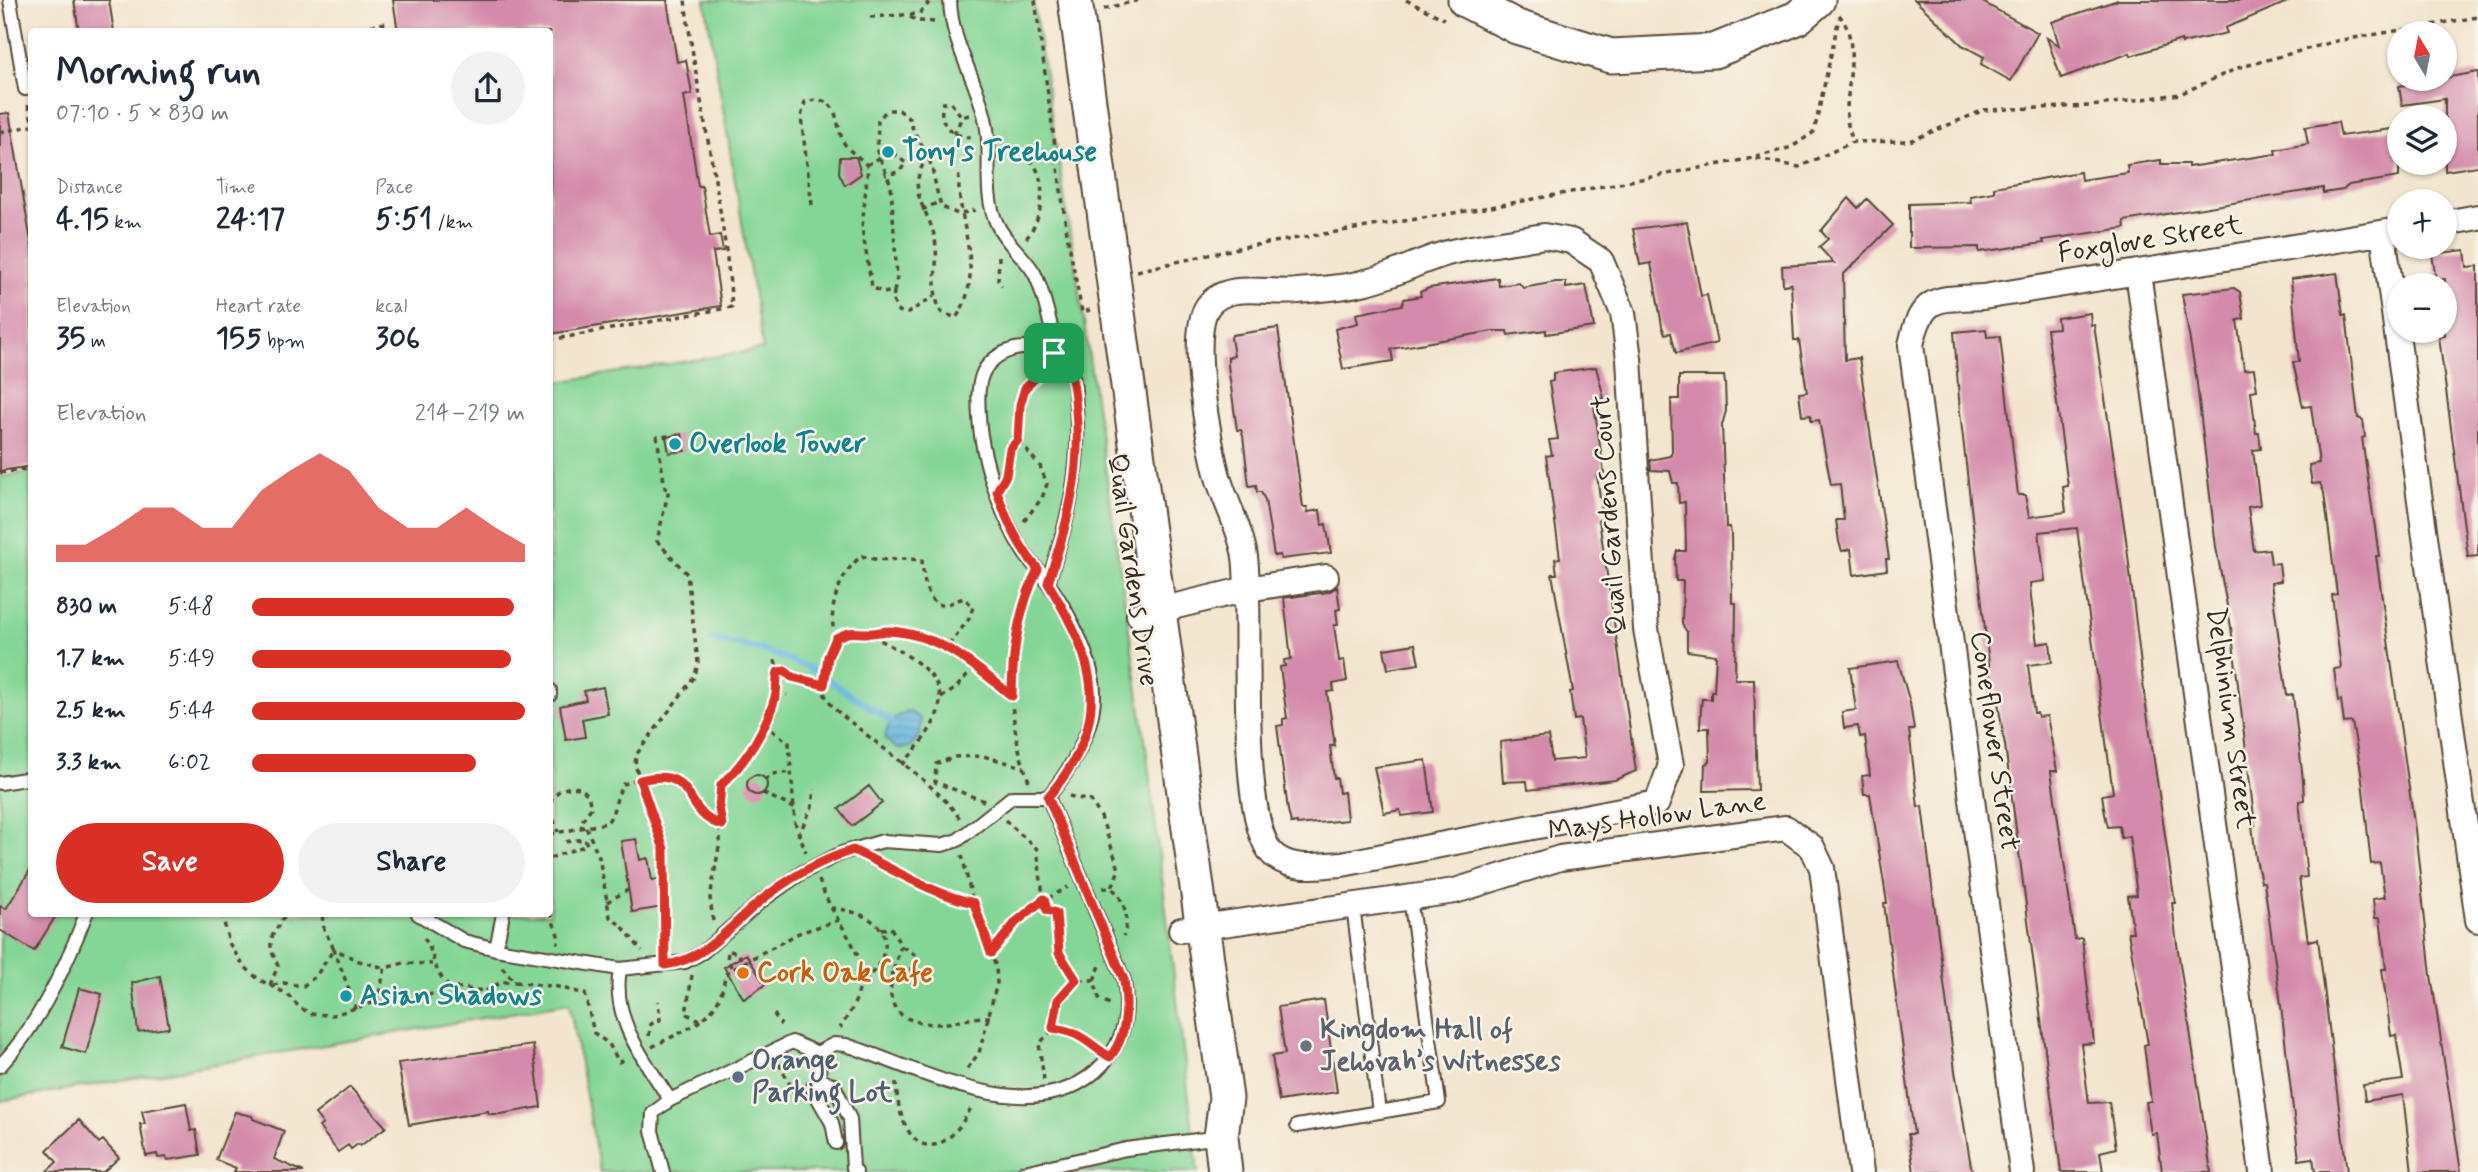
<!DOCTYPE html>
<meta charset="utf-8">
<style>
body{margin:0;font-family:Mynerve,sans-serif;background:#f2f2f3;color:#1f2937;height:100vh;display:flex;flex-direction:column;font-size:26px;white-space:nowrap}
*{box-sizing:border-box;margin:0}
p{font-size:23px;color:#747a83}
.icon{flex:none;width:38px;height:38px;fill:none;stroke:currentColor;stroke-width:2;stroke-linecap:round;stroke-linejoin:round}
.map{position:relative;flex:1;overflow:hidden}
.side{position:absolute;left:28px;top:28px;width:525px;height:889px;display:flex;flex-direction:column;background:#fff;border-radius:7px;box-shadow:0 2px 5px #0004}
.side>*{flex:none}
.needle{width:46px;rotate:350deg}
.controls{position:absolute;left:2387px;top:21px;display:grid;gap:14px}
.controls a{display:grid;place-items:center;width:70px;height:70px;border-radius:50%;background:#fff;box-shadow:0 2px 5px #0004;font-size:35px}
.pin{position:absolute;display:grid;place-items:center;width:60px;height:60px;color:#fff;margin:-30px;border-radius:14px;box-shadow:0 4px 10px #0006}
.round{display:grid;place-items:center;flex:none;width:74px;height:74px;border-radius:37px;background:#f2f2f3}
.summary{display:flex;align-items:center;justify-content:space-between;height:119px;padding:0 28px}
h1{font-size:38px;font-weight:800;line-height:52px}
.figures{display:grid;grid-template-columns:repeat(3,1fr);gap:10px;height:119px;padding:7px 28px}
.figures div{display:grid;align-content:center}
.figures b{font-size:30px;font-weight:800}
.figures small{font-size:19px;font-weight:400}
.figures p{font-size:19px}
.chart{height:196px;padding:14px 28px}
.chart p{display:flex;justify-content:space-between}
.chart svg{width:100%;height:126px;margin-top:7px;fill:#d93025;opacity:.7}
.cta{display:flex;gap:14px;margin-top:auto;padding:14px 28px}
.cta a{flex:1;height:80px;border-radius:42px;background:#d93025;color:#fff;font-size:28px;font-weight:800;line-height:80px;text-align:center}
.cta a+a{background:#f2f2f3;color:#1f2937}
ul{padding:0 28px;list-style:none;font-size:23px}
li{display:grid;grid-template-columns:112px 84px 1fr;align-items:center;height:52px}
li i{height:18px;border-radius:9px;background:#d93025}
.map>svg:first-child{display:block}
.green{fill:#84d696;stroke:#60805a;stroke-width:2}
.water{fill:url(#water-rules);stroke:#50707f;stroke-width:2}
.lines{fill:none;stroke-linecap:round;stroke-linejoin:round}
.stream{stroke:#65b6e0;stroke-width:6}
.building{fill:#d48bab}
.lane-casing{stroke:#574638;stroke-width:16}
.street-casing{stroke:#574638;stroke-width:28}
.secondary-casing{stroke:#574638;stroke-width:37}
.path{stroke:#574638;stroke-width:3.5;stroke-dasharray:5 5;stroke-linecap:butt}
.lane{stroke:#fff;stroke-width:12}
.street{stroke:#fff;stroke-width:24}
.secondary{stroke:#fff;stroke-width:33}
.path-bridge{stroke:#574638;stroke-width:3.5;stroke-dasharray:5 5;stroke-linecap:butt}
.route-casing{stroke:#fff;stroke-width:14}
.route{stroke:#d93025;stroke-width:9}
.culture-dot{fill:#0f9aa8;stroke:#f7f3e8;stroke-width:2.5}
.food-dot{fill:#e8710a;stroke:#f7f3e8;stroke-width:2.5}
.worship-dot{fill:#6b7280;stroke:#f7f3e8;stroke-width:2.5}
.service-dot{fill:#5c6f8a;stroke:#f7f3e8;stroke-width:2.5}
.labels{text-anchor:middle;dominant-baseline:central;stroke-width:5;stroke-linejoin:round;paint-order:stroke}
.culture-label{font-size:28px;font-weight:bold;fill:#0d838f;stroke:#f7f3e8;text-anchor:start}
.street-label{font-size:28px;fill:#3b2a1e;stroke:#f7f3e8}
.food-label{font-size:28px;font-weight:bold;fill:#c56008;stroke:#f7f3e8;text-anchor:start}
.worship-label{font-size:28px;font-weight:bold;fill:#5b616d;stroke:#f7f3e8;text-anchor:start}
.service-label{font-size:28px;font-weight:bold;fill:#4e5e75;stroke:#f7f3e8;text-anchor:start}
</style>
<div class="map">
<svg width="2478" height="1172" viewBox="0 0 2478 1172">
<defs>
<pattern id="water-rules" width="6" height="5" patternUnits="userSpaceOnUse" patternTransform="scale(1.75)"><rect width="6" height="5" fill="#65b6e0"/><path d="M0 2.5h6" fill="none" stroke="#5494b5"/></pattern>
</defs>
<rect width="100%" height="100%" fill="#f7f3e8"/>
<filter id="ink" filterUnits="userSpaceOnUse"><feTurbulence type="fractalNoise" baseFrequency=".0143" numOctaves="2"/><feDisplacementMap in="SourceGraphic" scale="14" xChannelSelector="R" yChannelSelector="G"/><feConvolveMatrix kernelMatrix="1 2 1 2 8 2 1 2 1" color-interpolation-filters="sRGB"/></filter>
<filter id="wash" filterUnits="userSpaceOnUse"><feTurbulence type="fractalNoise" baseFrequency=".00686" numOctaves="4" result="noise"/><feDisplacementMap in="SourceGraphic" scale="28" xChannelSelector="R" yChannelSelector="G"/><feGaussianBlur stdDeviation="1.57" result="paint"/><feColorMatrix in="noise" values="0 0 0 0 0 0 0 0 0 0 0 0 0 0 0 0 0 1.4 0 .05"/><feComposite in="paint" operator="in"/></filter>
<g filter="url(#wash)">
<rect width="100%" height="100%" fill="#f3e5cd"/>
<path class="green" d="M705,0H1033L1081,302L1145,739L1198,1172H600L569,1003L0,1101V477L31,472L32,914H550V383L763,349Z"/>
<path class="water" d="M910,712L921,719L920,735L910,747L897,749L885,739C887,722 893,716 910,712Z"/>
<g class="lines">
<path class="stream" d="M711,639L763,650L810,668L891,721"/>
</g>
<g id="blocks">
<path class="building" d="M74,0H109L114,32H79Z
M393,0H667L677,62L686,60L692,94L684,96L698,186H702L710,237L720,235L723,251L713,252L721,306L550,334V32H398Z
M1915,0H1979L2038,33L2011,81L1981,64L1984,57L1962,45Z
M2118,0H2292L2225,28L2227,33L2182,43L2181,40L2131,56L2130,53L2061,78L2047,38L2059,45L2052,22Z
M2478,72V166L2445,171V99L2402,105L2399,86Z
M9,113L32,248V466L0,471V114Z
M2338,122L2341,136L2399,128V177L2349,185L2343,190L2323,193V188L2124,221L2125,228L2043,240L2044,243L1979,252V247L1909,248V204L1971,202L1970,196L1994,192V187L2080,172L2081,180L2128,173L2127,165L2161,160V164H2188V167L2276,154L2275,150L2308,144L2305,127Z
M840,157H856L861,174L845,185L839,173Z
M1849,198L1858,208L1867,199L1893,225L1843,275L1845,360L1859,358L1889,559H1886L1887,570L1854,575L1851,549L1842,551L1839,542L1836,520H1844L1840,484L1831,485L1819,420L1811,421V415L1802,416L1799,393L1807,392L1799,340H1794L1791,284L1783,285L1782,266L1834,263L1819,247L1828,239L1821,231Z
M1687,222L1701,296L1707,295L1717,343L1676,353L1671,333L1665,334L1662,326L1651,263L1640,265L1633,229Z
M2465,250L2467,267L2478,266V556L2468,557L2439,337L2445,336V279L2436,280L2432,254Z
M2337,273L2343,315H2346L2358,418L2363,420L2365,437L2362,438L2379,556H2376L2415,830L2431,975L2461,1172H2412L2403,1095L2365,1101L2363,1085L2403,1080L2396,1035L2391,1036L2382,969H2386L2380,918H2375L2373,899L2385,897L2380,863L2371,864L2361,771L2352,722L2344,723L2341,700L2338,701L2334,669L2341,668L2332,595L2337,594L2324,493L2320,483L2312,484L2309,465L2319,463L2311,406L2303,407L2293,362H2299L2291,279Z
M1498,278L1499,286L1519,283L1523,288L1556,282H1566V288L1586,285L1594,327L1546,334V330L1508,335L1507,331H1493L1391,349L1393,361L1343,369L1335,329L1358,323L1356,314L1402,305L1404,299L1421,296L1420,292L1429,288Z
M2234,288L2240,292L2244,319L2237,320L2244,370L2254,369L2257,390L2251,391L2256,433H2259L2261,449L2253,450L2260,505L2248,507L2254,551L2269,549L2271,564L2279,563L2281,581L2271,583L2287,696L2293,695L2303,780L2304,800L2299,801L2307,877L2299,878L2308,941L2318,939L2347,1172H2315L2313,1158L2299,1160L2280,997L2264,882H2261L2256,859L2252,825H2255L2231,627L2216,547L2196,376L2182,294Z
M2090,313L2091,325H2094L2126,539L2145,699L2175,903H2172L2176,937L2211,1172H2162L2157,1133L2151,1134L2146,1102L2151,1101L2144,1045L2148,1044L2128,932H2133L2128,896L2137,895L2129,836L2121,838L2119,826L2108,827L2105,814L2102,795L2113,793L2077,528L2039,532L2045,581L2030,583L2031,598L2037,644L2050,642L2052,662L2028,665L2034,713H2037L2038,717L2047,716L2057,771H2051L2075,939L2082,938L2094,1043L2081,1044L2089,1103L2109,1102L2116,1148L2100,1152L2103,1172H2061L2005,745L1997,697L1993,698L1960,412L1954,332L1986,329L1987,337L2000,336L2018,495H2025L2029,517L2066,512L2063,487L2068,486L2047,329L2058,328L2057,318Z
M1278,328L1303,507H1307L1308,512L1320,510L1322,525L1326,524L1331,553L1281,559L1280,555L1274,556L1265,500L1261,492H1257L1256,485L1249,486L1243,436L1241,430H1237L1228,366V357L1234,356L1231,338L1232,335Z
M1596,367L1604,398L1599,399L1600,405H1594L1604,473L1597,476L1603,519L1599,520L1636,771L1615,780L1528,790L1527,781L1503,782L1500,742L1548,736L1552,761L1585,758L1580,719L1574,720L1570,692L1573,691L1552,574H1557L1555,559L1560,558L1546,456L1552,455L1549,440L1558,439L1549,382L1553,381V373Z
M1679,376H1724L1725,383L1726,411L1722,425L1726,527H1730L1731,534L1732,603H1736L1735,679H1754L1757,790L1704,791L1705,764L1710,762L1709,728H1700L1701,708L1702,699H1711V691L1714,692L1716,655L1687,651V632L1682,624L1683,581H1676L1675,559L1677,551H1686L1685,502L1679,503L1678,483H1673L1670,471L1651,470L1650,460L1670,456L1672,452L1671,399H1679Z
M682,434L685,451L669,453L666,437Z
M1337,587L1340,609L1336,610L1338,625H1334L1339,661L1344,660L1347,681L1333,684L1334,691L1327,692L1335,746H1330L1334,778H1337L1339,793L1344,792L1347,820L1297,825V822L1291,823L1288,810L1277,726L1283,725V719L1287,718L1280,667L1285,666L1284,660L1291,659L1284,598L1328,592Z
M1415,644L1419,664L1388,669L1384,649Z
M1898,661L1910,703L1914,730H1909L1918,807L1922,806L1955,1071L1972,1172H1914L1908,1134H1914L1887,927L1884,903H1887L1870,794H1864L1862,776L1870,775L1865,736L1860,737L1858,726L1844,728L1842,712L1856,710L1850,668Z
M603,687L608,714L582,719L585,737L566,740L560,706L586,700L584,691Z
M1426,760L1433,812L1402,816L1400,810L1384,813L1374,767Z
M747 785a10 10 0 1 1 20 0a10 10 0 1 1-20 0Z
M869,786L882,803L852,826L839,809Z
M636,839L640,860L648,858L652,880L659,879L663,907L632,912L621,841Z
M32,867V914H57L34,951L0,930V906L6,909Z
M746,954L765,985L744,999L724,967Z
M160,976L169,1028L138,1032L132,983Z
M79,988L102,994L86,1054L62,1047Z
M1324,1000L1337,1092L1279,1101L1272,1056L1285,1054L1278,1007Z
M533,1045L541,1107L501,1114H489L488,1111L409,1125L398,1063Z
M350,1087L386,1127L360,1146L358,1144L351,1149L348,1145L338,1152L319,1127L323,1124L315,1114Z
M186,1103L191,1131L196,1130L200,1155L168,1160L166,1157L158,1158L157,1154L146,1156L140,1124H145L142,1111Z
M235,1112L252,1116L253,1119L284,1131L274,1159L304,1172H234L236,1168L216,1160Z
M79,1120L99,1143L103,1140L119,1158L103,1172H46L57,1162L47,1150Z"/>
</g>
</g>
<g filter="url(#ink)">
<use href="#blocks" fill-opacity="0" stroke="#574638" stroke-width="2"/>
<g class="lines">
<g class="lane-casing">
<path id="lane" d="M10,0L25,89L32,88
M950,0C951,45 978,80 986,123C993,157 982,192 997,224C1005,242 1023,255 1033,271C1041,283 1056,340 1054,353
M550,690V695
M0,783L32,778
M1353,906L1379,1112L1439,1102L1410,898
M418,914L464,941L496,949L620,969L685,962L703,952L760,902L803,872L842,853L883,841L942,845L958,840L1012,797H1048C1071,769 1095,729 1094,692C1093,658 1066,607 1046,580C1039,570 1030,562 1023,551C1001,516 981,457 979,416C978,401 977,382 985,369C1004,340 1053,341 1070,370C1076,380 1075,395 1076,407C1082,470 1067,523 1048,583
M496,949L503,914
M620,969C611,1020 644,1059 670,1100
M815,1054L834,1044L846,1045C919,1068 1037,1136 1103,1064C1126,1039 1129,1012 1124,980L1048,797
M0,1066C39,1025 66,966 86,914
M1297,1126L1379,1112
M836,1143L832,1123L812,1088L820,1080L834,1085L850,1119L853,1168L856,1172
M663,1172L652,1131L653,1113L670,1100L792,1042L813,1051L819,1067L820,1080
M1024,1172L1126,1149L1221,1137"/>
</g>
<g class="street-casing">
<path id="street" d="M2445,223L2478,217
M2383,233L2478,920
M1544,236L1571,241L1601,261L1623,313L1629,359L1646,629L1671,765L1657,803L1342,864C1319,865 1296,871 1276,857C1235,828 1253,614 1245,557C1241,530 1226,504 1218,477C1209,444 1188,333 1208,306C1228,280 1270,295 1298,291C1320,289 1344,288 1366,282C1397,275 1425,257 1456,251C1485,245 1515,241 1544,236Z
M2138,272L2262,1172
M1139,615L1247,589L1326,577
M1181,930L1455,891L1560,858L1786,828L1812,847L1822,868L1861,1172
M2022,1172L1911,345C1922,295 1936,299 1983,297L2399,230"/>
</g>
<g class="secondary-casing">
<path id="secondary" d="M1075,0L1226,1098L1221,1137L1225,1172
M1465,0L1517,27L1611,56L1714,51L1797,18L1818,0"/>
</g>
<path class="path" d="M1035,0L1067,234L1082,312L1090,310
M1406,0L1444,19
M1104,9L1139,0
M1839,15C1862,41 1845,88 1847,120C1848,127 1851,135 1853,142
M870,17L919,14L928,4L926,0
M910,17L918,21L936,22
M331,32L387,23
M28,105L32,120
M969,115L962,117L951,103H943C937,125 953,138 974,137
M0,132L32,126
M954,134L962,117
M1004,146C1050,153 1050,210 1025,240
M883,156L894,154L906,163L899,172L885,175
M928,156C901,196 934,210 936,248C938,270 930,291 941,312L956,318C988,272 955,221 959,171
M1756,157L1792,147L1814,132L1839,18
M812,205L801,117L805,102C841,92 834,124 844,143C850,153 862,158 868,167L862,228L872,287L883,293L894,291L897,278L891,185L877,151L878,120L887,110H899L910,119C913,135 923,144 929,159C935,175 935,191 942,207L958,214L975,210
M922,210L939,202
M999,256L998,280L1002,286
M1137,271L1243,247L1491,207L1753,158L1799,167L1853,142L1910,141L1984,110L2091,106L2180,94L2238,68L2336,41L2478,17
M894,291L893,301L898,311L908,313L934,296
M550,340L732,307C724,204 698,103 685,0
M1007,469L1010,449L1018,440
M0,473L32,468
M1024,521L1042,498L1047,484L1040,466L1018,440C1022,404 1017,393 1046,367
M869,633C930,625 966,660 1011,695
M836,637C825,612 841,570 862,556C881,563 901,557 922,560C923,572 925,604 942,605C948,605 957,600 964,598L973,607L969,619L948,646
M775,660L778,672
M777,692L787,695
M941,698L956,688L975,666
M764,724L789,743L795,823L806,852
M902,765C956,705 955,679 882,641C868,634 857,627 842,634C833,639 829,651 827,661C824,672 821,687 826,697C833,710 846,718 857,727C887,752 940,788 960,819
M765,780L772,774L792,772
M1029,781C1007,726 1003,638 1031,584
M763,793L794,808
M1069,796L1091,801L1101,817L1119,869L1112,888
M984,801L935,782L936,764L955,757L983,756L1024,767
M550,802C557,789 566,786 581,788L588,795L591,808L581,822L582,827
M550,810L558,832
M1005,820L1037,849L1044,904L1047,910L1057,913L1059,953L1076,980
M586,827L599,857L610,917L622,926L642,951
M550,834L607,823C616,810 615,798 623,784C635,781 653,773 666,775C689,778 696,819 722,825
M798,836L812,807L814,789
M962,855L973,903L996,967L997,983L979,1053L966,1070
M550,858L587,845L585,839L564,842
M874,860L945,897L973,903
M819,880C840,942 889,958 840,1028
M1103,888H1112C1124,899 1131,920 1123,936
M607,902L628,890
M831,908C883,913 906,943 862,983
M550,913L558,935V944
M222,914L229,943L243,965L258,979L287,994L300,1008L312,1014L333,1015L372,1003L419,999L449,987L486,991L501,982H515
M223,916L238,914
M713,921L710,898L720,841L721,785C748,761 766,728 776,694C778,687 776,679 778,672L785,671L792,677L824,685
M881,929L891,928L901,946C888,984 877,1022 936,1024C954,1024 972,1016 990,1017
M424,938C436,955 430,966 449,987
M664,948L667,914L664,849L635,765L636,755L695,676L698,662L687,574L657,541L669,489L665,488L657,437L678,435
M730,951L738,953L743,963L799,933L839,920
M728,953L727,959L732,968
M991,953L1034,906L1068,887
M502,967L515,982L558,987L585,994L594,1033L609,1044L619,1062L626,1059
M890,974L915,968L917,956L901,946
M692,975L686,1014L700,1020
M1094,980L1100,966
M270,985L278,966C265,939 271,938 286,914
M273,985L284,983L303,986L316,976L334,949L324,929L322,914
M377,1003L385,968L404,963L432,964
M356,1009L334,949L359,961L385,968
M774,1014L781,1025
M1053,1029L1058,1000L1076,980H1094L1099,998L1111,1005
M649,1036L651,1024L660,1020L658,1001
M652,1047C689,1027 721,1020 725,974L743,963
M779,1064L796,1096
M1044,1080L1039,1044L1053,1029C1072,1031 1084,1035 1097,1049
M896,1082C899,1149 938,1172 972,1106"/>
<use href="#lane" class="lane"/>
<use href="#street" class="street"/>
<use href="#secondary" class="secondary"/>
<path class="path-bridge" d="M867,165L883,156"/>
</g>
</g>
<g class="lines" filter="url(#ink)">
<g class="route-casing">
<path id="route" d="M1054,353C1074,369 1074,386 1076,410C1082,472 1067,525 1048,583C1097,664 1114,719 1048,797L1124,980C1128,1006 1128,1035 1110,1057C1087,1043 1082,1032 1053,1028L1058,1000L1076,980L1059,953L1056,913L1047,910L1044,899L1016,922L991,953L974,903C929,893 894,869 853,850C818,861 786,880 758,903C728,928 705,960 665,965L664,849L640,780C700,765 680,814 722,825L719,808L721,785C747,761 767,728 776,694C777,687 776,679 778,672L785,671L792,677L824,685L828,657L836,638C852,630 851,633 867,633C874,634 881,631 889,631C940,634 974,665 1012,696C1012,651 1018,609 1038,569C1018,546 1006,520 997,491L1006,475L1010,449L1018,440L1020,405L1025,388L1049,364Z"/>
</g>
<use href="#route" class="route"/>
</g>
<g class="culture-dot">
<circle cx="888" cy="152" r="7"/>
<circle cx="675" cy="444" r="7"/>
<circle cx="346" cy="996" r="7"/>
</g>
<circle class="food-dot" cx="743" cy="973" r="7"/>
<circle class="worship-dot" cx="1306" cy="1046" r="7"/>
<circle class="service-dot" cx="738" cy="1077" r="7"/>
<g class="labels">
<g class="culture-label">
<text x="902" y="152">Tony's Treehouse</text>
<text x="689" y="444">Overlook Tower</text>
<text x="360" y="996">Asian Shadows</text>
</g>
<g class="street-label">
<text transform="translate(2150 240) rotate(-9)">Foxglove Street</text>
<text transform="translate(1610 515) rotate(-94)">Quail Gardens Court</text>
<text transform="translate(1132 570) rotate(82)">Quail Gardens Drive</text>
<text transform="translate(2230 718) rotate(82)">Delphinium Street</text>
<text transform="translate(1994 741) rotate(82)">Coneflower Street</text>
<text transform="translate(1657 817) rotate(-8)">Mays Hollow Lane</text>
</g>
<g class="food-label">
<text x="757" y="973">Cork Oak Cafe</text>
</g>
<g class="worship-label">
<text x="1320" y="1030">Kingdom Hall of<tspan x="1320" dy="32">Jehovah’s Witnesses</tspan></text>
</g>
<g class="service-label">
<text x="752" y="1061">Orange<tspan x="752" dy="32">Parking Lot</tspan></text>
</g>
</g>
</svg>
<div class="controls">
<a><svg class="needle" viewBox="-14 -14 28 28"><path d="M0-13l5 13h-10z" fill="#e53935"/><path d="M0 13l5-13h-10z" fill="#747a83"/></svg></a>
<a><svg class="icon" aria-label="layers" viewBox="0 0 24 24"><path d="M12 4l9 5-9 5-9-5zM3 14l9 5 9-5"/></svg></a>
<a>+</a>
<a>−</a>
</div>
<div class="pin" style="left:1054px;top:353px;background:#1e9e55"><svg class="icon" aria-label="arrive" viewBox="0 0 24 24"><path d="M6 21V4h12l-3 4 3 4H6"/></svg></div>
<section class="side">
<div class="summary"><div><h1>Morning run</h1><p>07:10 · 5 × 830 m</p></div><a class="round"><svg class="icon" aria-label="share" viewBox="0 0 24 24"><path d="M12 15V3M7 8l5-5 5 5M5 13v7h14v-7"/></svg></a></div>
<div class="figures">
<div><p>Distance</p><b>4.15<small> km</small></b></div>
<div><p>Time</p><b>24:17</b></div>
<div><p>Pace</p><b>5:51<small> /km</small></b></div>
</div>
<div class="figures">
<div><p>Elevation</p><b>35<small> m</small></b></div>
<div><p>Heart rate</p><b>155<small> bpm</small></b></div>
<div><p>kcal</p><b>306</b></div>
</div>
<div class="chart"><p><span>Elevation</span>214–219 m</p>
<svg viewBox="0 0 160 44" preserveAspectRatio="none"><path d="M0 44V38L10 38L20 32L30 25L40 25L50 32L60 32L70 19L80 12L90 6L100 12L110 25L120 32L130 32L140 25L150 32L160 38V44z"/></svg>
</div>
<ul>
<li><b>830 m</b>5:48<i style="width:96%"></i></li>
<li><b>1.7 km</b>5:49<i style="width:95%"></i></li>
<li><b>2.5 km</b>5:44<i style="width:100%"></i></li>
<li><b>3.3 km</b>6:02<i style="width:82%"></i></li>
</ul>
<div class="cta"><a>Save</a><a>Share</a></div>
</section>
</div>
